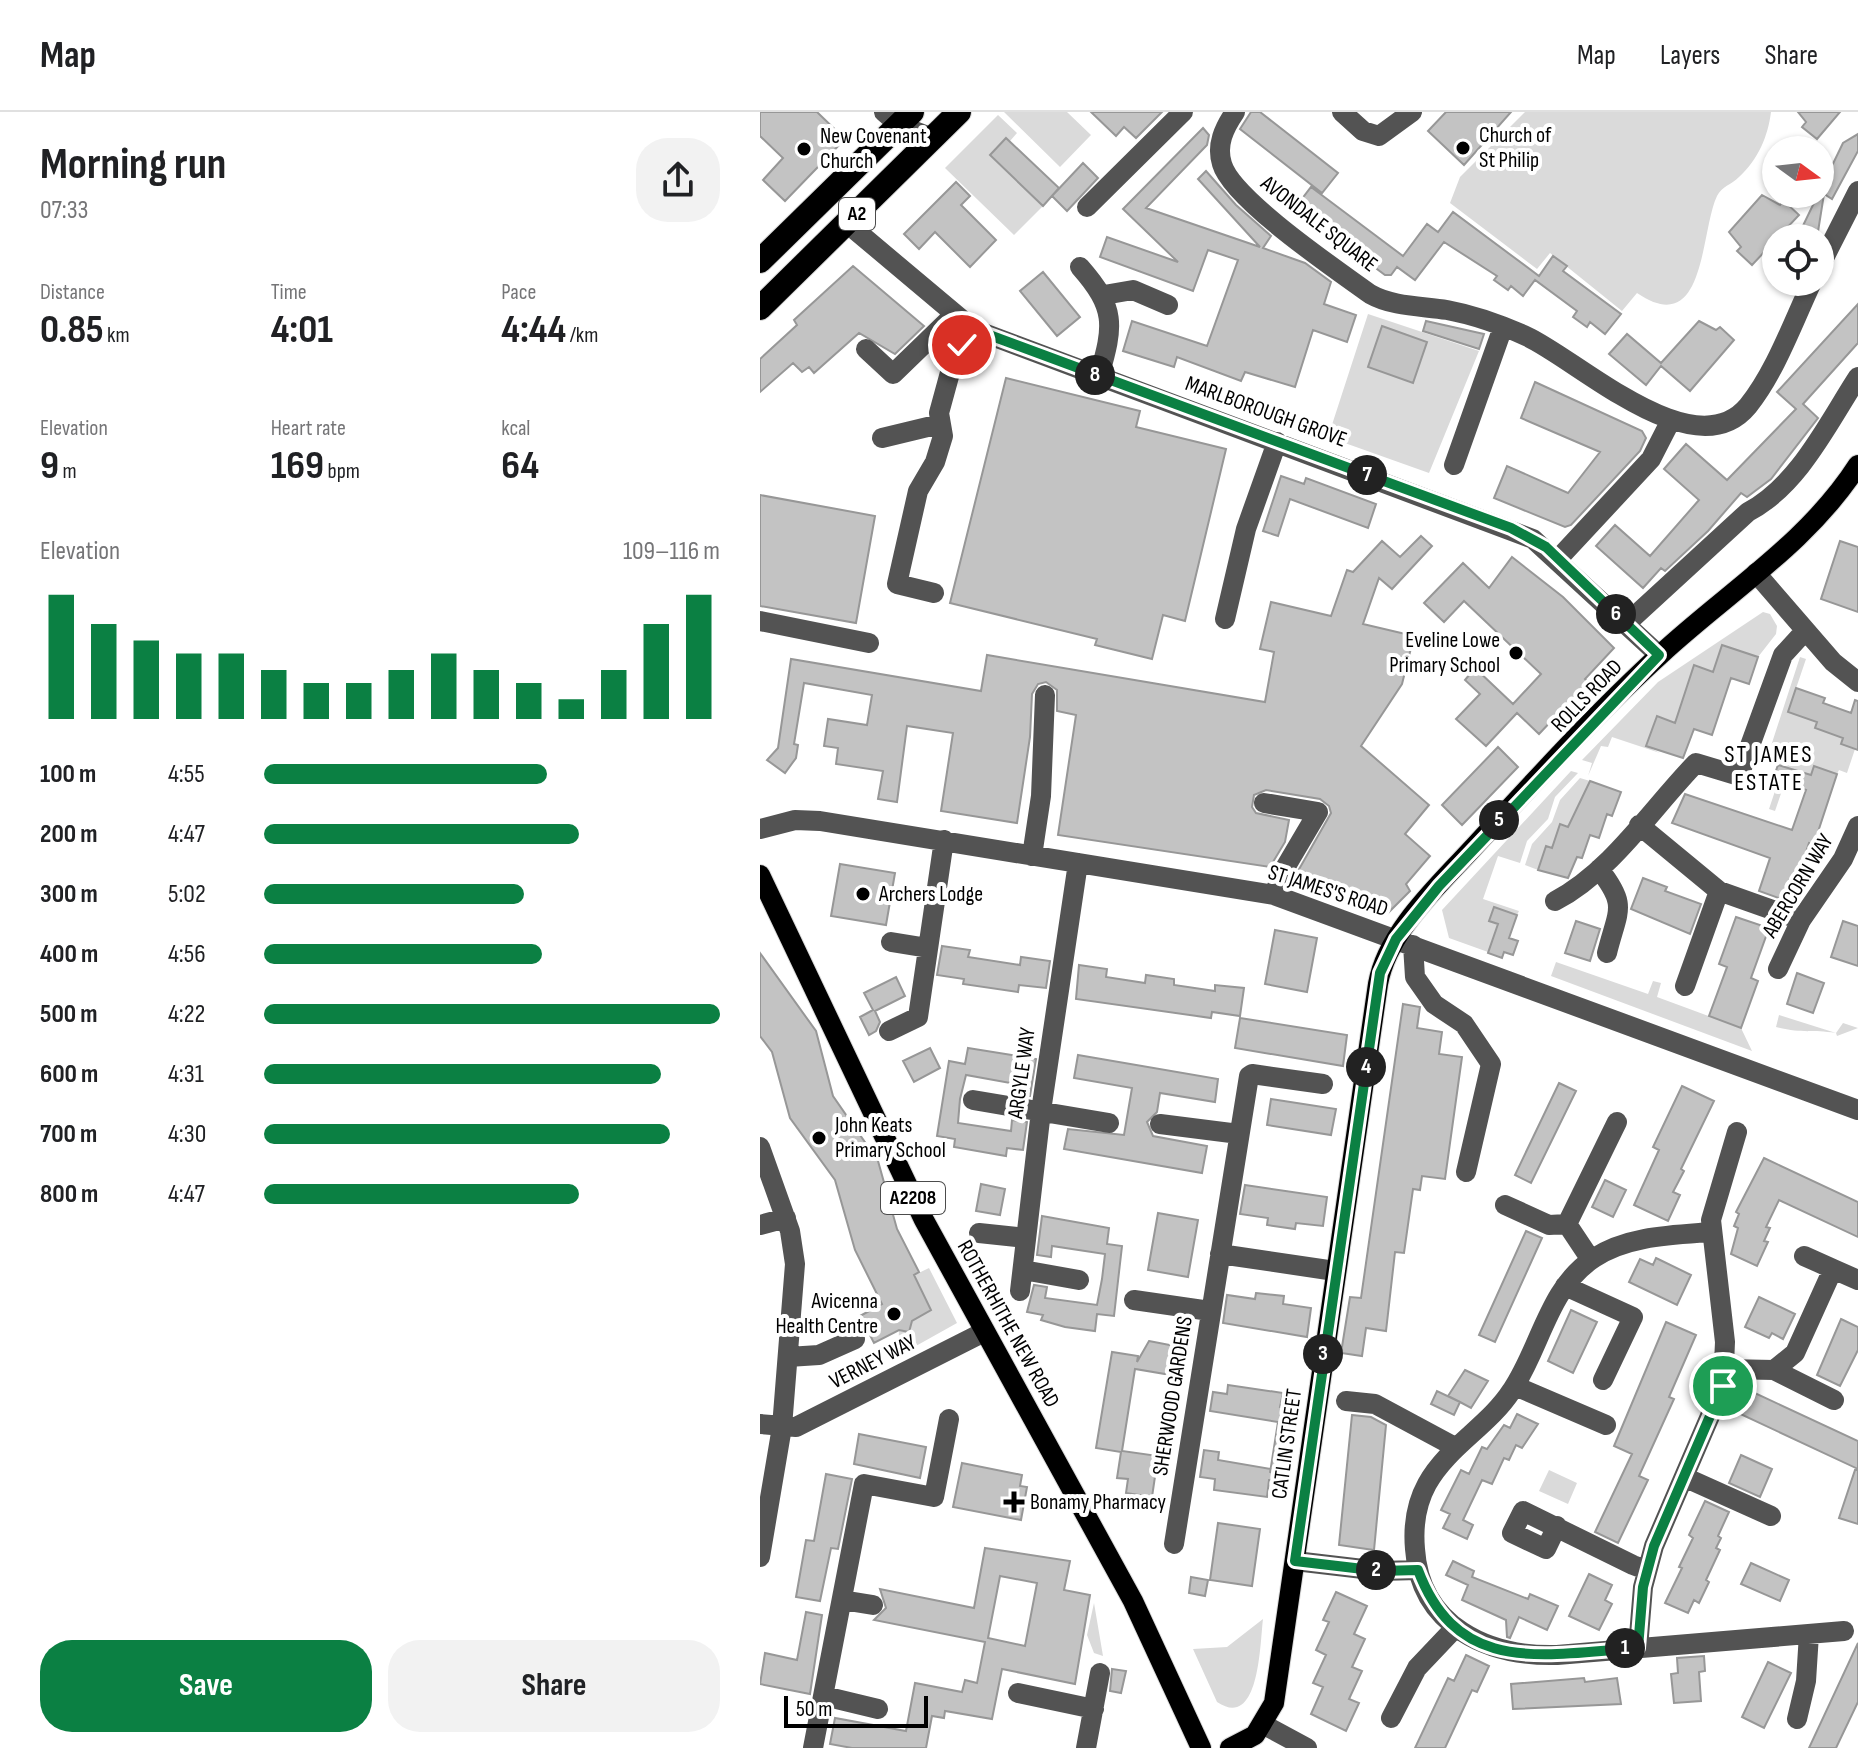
<!DOCTYPE html>
<meta charset="utf-8">
<style>
body{margin:0;font-family:"Sofia Sans Condensed",sans-serif;background:#f2f2f2;color:#202124;height:100vh;display:flex;flex-direction:column;font-size:30px;white-space:nowrap}
*{box-sizing:border-box;margin:0}
p{font-size:26px;color:#757577}
.icon{flex:none;width:44px;height:44px;fill:none;stroke:currentColor;stroke-width:2;stroke-linecap:round;stroke-linejoin:round}
.map{position:relative;flex:1;overflow:hidden}
.drawer{display:flex;flex-direction:column;background:#fff;width:760px}
.drawer>*{flex:none}
.needle{width:52px;rotate:105deg}
.tools{position:absolute;left:1002px;top:24px;display:grid;gap:16px}
.tools a{display:grid;place-items:center;width:72px;height:72px;border-radius:50%;background:#fff;box-shadow:0 2px 6px #0004;font-size:40px}
.scale{position:absolute;left:24px;bottom:20px;width:144px;box-sizing:border-box;padding-left:8px;border:4px solid #000;border-top:0;font-size:22px;line-height:28px;white-space:nowrap;color:#000;-webkit-text-stroke:6px #fff;paint-order:stroke}
.pin{position:absolute;display:grid;place-items:center;width:68px;height:68px;color:#fff;margin:-34px;border:4px solid #fff;border-radius:50%;box-shadow:0 2px 8px #0007}
.km{position:absolute;width:40px;height:40px;margin:-20px;border-radius:50%;background:#222;color:#fff;font-size:22px;line-height:40px;text-align:center}
.round{display:grid;place-items:center;flex:none;width:84px;height:84px;border-radius:32px;background:#f2f2f2}
.head{display:flex;align-items:center;justify-content:space-between;height:136px;padding:0 40px}
h1{font-size:44px;font-weight:700;line-height:60px}
.metrics{display:grid;grid-template-columns:repeat(3,1fr);gap:12px;height:136px;padding:8px 40px}
.metrics div{display:grid;align-content:center}
.metrics b{font-size:40px;font-weight:700}
.metrics small{font-size:22px;font-weight:400}
.metrics p{font-size:22px}
.chart{height:224px;padding:16px 40px}
.chart p{display:flex;justify-content:space-between}
.chart svg{width:100%;height:144px;margin-top:8px;stroke:#0b8043;stroke-width:6}
.cta{display:flex;gap:16px;margin-top:auto;padding:16px 40px}
.cta a{flex:1;height:92px;border-radius:32px;background:#0b8043;color:#fff;font-size:32px;font-weight:700;line-height:92px;text-align:center}
.cta a+a{background:#f2f2f2;color:#202124}
ul{padding:0 40px;list-style:none;font-size:26px}
li{display:grid;grid-template-columns:128px 96px 1fr;align-items:center;height:60px}
li i{height:20px;border-radius:10px;background:#0b8043}
header{display:flex;align-items:center;gap:48px;box-sizing:border-box;height:112px;padding:0 40px;background:#fff;border-bottom:2px solid #e0e0e0}
header strong{font-size:38px}
nav{display:flex;gap:44px;margin-inline-start:auto;font-size:28px}
main{display:flex;flex:1;min-height:0}
.map>svg:first-child{display:block}
.green{fill:#dadada}
.building{fill:#c3c3c3;stroke:#979797;stroke-width:2;fill-rule:evenodd}
.lines{fill:none;stroke-linecap:round;stroke-linejoin:round}
.major-casing{stroke:#dbdbdb;stroke-width:22}
.highway-casing{stroke:#dbdbdb;stroke-width:26}
.minor{stroke:#535353;stroke-width:20}
.major{stroke:#000;stroke-width:20}
.highway{stroke:#000;stroke-width:24}
.route-casing{stroke:#fff;stroke-width:16}
.route{stroke:#0b8043;stroke-width:10}
.poi-dot{fill:#000;stroke:#fff;stroke-width:3}
.labels{text-anchor:middle;dominant-baseline:central;stroke-width:8;stroke-linejoin:round;paint-order:stroke}
.shield{fill:#fff;stroke:#4c4c4c;stroke-width:2}
.shield-label{font-size:20px;font-weight:bold;fill:#000}
.poi-label{font-size:22px;fill:#000;stroke:#fff;text-anchor:start}
.street-label{font-size:22px;fill:#000;stroke:#fff}
.neighbourhood-label{font-size:24px;letter-spacing:2px;fill:#000;stroke:#fff}
</style>
<header>
<strong>Map</strong>
<nav><a>Map</a><a>Layers</a><a>Share</a></nav>
</header>
<main>
<section class="drawer">
<div class="head"><div><h1>Morning run</h1><p>07:33</p></div><a class="round"><svg class="icon" aria-label="share" viewBox="0 0 24 24"><path d="M12 15V3M7 8l5-5 5 5M5 13v7h14v-7"/></svg></a></div>
<div class="metrics">
<div><p>Distance</p><b>0.85<small> km</small></b></div>
<div><p>Time</p><b>4:01</b></div>
<div><p>Pace</p><b>4:44<small> /km</small></b></div>
</div>
<div class="metrics">
<div><p>Elevation</p><b>9<small> m</small></b></div>
<div><p>Heart rate</p><b>169<small> bpm</small></b></div>
<div><p>kcal</p><b>64</b></div>
</div>
<div class="chart"><p><span>Elevation</span>109–116 m</p>
<svg viewBox="0 0 160 44" preserveAspectRatio="none"><path d="M5 44V6M15 44V15M25 44V20M35 44V24M45 44V24M55 44V29M65 44V33M75 44V33M85 44V29M95 44V24M105 44V29M115 44V33M125 44V38M135 44V29M145 44V15M155 44V6"/></svg>
</div>
<ul>
<li><b>100 m</b>4:55<i style="width:62%"></i></li>
<li><b>200 m</b>4:47<i style="width:69%"></i></li>
<li><b>300 m</b>5:02<i style="width:57%"></i></li>
<li><b>400 m</b>4:56<i style="width:61%"></i></li>
<li><b>500 m</b>4:22<i style="width:100%"></i></li>
<li><b>600 m</b>4:31<i style="width:87%"></i></li>
<li><b>700 m</b>4:30<i style="width:89%"></i></li>
<li><b>800 m</b>4:47<i style="width:69%"></i></li>
</ul>
<div class="cta"><a>Save</a><a>Share</a></div>
</section>
<div class="map">
<svg width="1098" height="1636" viewBox="0 0 1098 1636">
<rect width="100%" height="100%" fill="#fff"/>
<path class="green" d="M244,0H307L331,23L300,55Z
M765,0H1011C1008,24 998,48 979,65C971,73 962,74 957,84C940,120 946,228 877,181L862,199L790,141L777,157L690,91L700,65Z
M238,3L257,21L250,29L246,26L230,43L283,94L254,123L185,56Z
M608,202L719,239L669,361L568,325Z
M1003,500L1010,502L1017,514L1016,522L998,545L963,533L953,560L934,554L915,611L896,605L886,634L900,641L852,625L848,635L841,634L828,664L832,651L822,648L898,570Z
M1040,545L1046,547L1028,600L1057,610L1055,616L1083,626L1081,632L1095,637L1087,661L1079,658L1077,662L1054,655L1049,668L1028,661L1015,699L1009,697L1023,655L998,647L995,657L991,655L995,636L1009,640Z
M811,659L818,661L795,685L788,707L767,729L760,751L738,744L723,787L759,799L757,803L734,796L729,809L738,812L728,840L689,826L682,798Z
M820,666L830,669L808,715L800,712L792,736L786,734L778,758L765,753L772,732L792,710L800,688Z
M796,850L888,882L893,869L901,871L897,885L981,916L992,939L791,864Z
M1019,903L1076,921L1083,911L1098,916L1077,924L1076,921C1051,917 1043,922 1016,915Z
M169,1156L197,1211L138,1244L139,1218L147,1219L150,1209L171,1198L159,1174L136,1172Z
M789,1358L817,1371L808,1392L779,1379Z
M334,1491L343,1544L334,1541L327,1523Z
M503,1507C500,1530 500,1619 457,1590L433,1537L467,1535Z"/>
<path class="building" d="M0,0H57L85,27L25,89L3,68L23,46L0,24Z
M331,0H402L376,26L364,15L356,24Z
M491,0H500L578,61L562,81L480,17Z
M686,0H751L704,53L668,19Z
M1038,0H1080L1057,27L1042,15L1046,10Z
M443,16L449,23L447,33L386,96L500,135L438,67L446,59L476,93L511,124L503,136L545,151L571,170L564,192L596,203L587,230L553,218L535,275L485,260L481,269L417,245L414,255L363,239L372,209L447,234L478,148L448,138L433,179L340,145L347,125L418,150L363,97Z
M1098,22V39L1072,87L1064,82L1057,126H1037L1083,31Z
M246,26L299,76L283,94L230,43Z
M323,51L338,66L307,99L292,84Z
M196,70L210,84L201,93L236,128L210,155L175,120L159,137L144,122Z
M551,75L643,144L667,112L678,120L693,100L779,164L793,144L807,154L803,159L861,202L845,222L830,210L827,215L813,205L817,199L775,168L763,184L751,174L748,178L734,168L737,164L684,130L655,168L637,155L631,163H625L535,96Z
M1002,83L1020,93L1023,88L1039,103L992,153L977,139L981,135L969,120Z
M93,154L164,214L135,242L99,221L54,261L49,255L42,260L33,251L0,280V247L37,213L34,208Z
M283,160L320,205L297,224L260,179Z
M1098,192V231L1043,292L1058,306L1011,367L987,385L981,381L948,419L905,459L901,456L883,476L836,434L855,413L890,444L939,388L904,357L926,332L967,368L1036,297L1017,280Z
M666,209L724,222L719,237L663,219Z
M939,209L956,218L960,215L974,228L930,279L901,254L886,273L849,242L867,222L901,251Z
M622,214L667,230L653,271L608,255Z
M246,266L380,299L376,315L466,337L425,509L403,503L392,547L335,533L337,527L190,491Z
M775,270L882,319L886,326L880,339L811,413L805,415L734,386L747,354L808,381L840,340L761,306Z
M521,364L544,372L546,366L616,392L608,416L530,387L518,424L503,419Z
M0,383L115,404L96,511L0,494Z
M661,424L672,434L632,477L619,466L603,512L654,524L642,572L601,634L669,693L645,722L670,744L646,772L650,779L626,803L538,766V759L571,701L569,694L560,687L506,678L494,683L492,695L496,701L529,708L525,730L510,755L298,723L316,603L297,599V578L286,570L278,572L272,582L270,625L257,711L181,699L193,621L147,614L137,690L118,687L123,659L76,652L78,636L64,634L68,607L107,613L112,583L44,571L34,632L38,633L36,646L25,661L7,648L18,636L31,547L221,579L227,543L505,590L514,540L500,537L511,490L571,504L587,458L593,460L622,429L640,445Z
M1080,429L1098,435V500L1061,487Z
M752,445L803,485L854,536L825,567L828,570L779,622L757,601L726,634L696,607L720,582L705,568L715,556L753,592L781,562L704,489L684,510L664,491L703,451L729,476Z
M962,533L998,545L989,572L971,566L952,623L934,617L923,646L886,634L897,604L915,611L934,553L953,560Z
M1036,576L1065,586L1063,591L1091,601L1095,588L1098,589V638L1081,632L1083,626L1055,616L1057,610L1028,600Z
M738,635L758,655L702,713L682,693Z
M1018,653L1051,663L1054,654L1077,662L1054,732L1049,731L1030,790L999,779L1010,746L912,711L925,682L1032,718L1046,678L1013,667Z
M830,669L861,680L852,704L847,702L839,726L830,723L822,746L817,745L808,766L778,758L786,734L792,736L800,712L808,715Z
M80,752L135,761L126,813L71,804Z
M883,766L907,775L905,779L941,792L930,822L871,797Z
M734,795L757,803L749,826L758,829L753,843L744,840L742,846L728,841L738,812L729,809Z
M976,805L1009,816L991,866L998,869L981,916L949,904L967,855L959,852Z
M816,809L840,817L830,849L805,841Z
M1083,809L1098,814V854L1071,845Z
M515,818L557,826L547,880L505,872Z
M182,834L210,838L208,845L260,853L261,845L290,849L286,876L259,873L258,880L203,872L204,867L177,863Z
M0,841L56,919L73,984L118,1049L137,1117L159,1160L154,1163L171,1198L152,1209L149,1220L139,1218L114,1231L100,1204L122,1192L95,1138L75,1068L30,1006L12,940L0,924Z
M319,853L347,857L346,865L385,871L386,863L414,867V873L455,879V873L484,876L480,904L452,900L451,906L316,887Z
M1037,861L1064,871L1053,901L1027,892Z
M136,865L145,884L115,899L120,910L116,919L109,923L100,905L113,898L104,881Z
M643,892L660,895L657,916L682,920L679,942L702,945L685,1067L662,1064L660,1078L653,1077L644,1141L635,1140L626,1219L606,1216L602,1244L581,1241L590,1185L601,1186Z
M480,906L587,923L583,954L475,936Z
M170,936L180,956L154,970L143,949Z
M208,936L276,947L270,984L254,982L256,972L206,963L200,987L198,1011L251,1019L252,1008L267,1010L263,1038L247,1036L246,1044L194,1035L195,1027L177,1024L189,949L205,952Z
M318,943L458,967L455,990L400,981L397,1000L387,1010L393,1024L447,1034L442,1061L304,1037L308,1017L364,1023L372,976L314,966Z
M799,971L816,979L771,1071L755,1063Z
M922,974L954,989L921,1057L924,1059L913,1080L920,1083L908,1109L874,1093L899,1038L893,1035Z
M511,987L576,997L571,1023L507,1013Z
M1004,1046L1098,1090V1125L1019,1088L1006,1115L1010,1116L1004,1129L1008,1130L997,1154L971,1142L978,1116L974,1114L979,1102L976,1100Z
M845,1068L866,1078L853,1105L832,1095Z
M221,1072L245,1077L240,1103L216,1099Z
M485,1073L567,1085L563,1114L536,1111L535,1117L507,1113L508,1106L480,1102Z
M398,1101L438,1108L428,1165L388,1158Z
M282,1104L349,1116L347,1132L362,1134L354,1204L337,1202L335,1219L305,1215L281,1208L283,1203L267,1200L274,1173L287,1175L285,1186L337,1193L342,1167L345,1142L292,1134L291,1145L277,1143Z
M766,1119L782,1126L735,1230L719,1223Z
M896,1146L931,1163L917,1193L869,1170L880,1147L893,1153Z
M496,1181L524,1184L523,1192L551,1196L547,1225L463,1211L467,1183L495,1187Z
M999,1185L1035,1202L1023,1227L1012,1221L1009,1226L985,1215Z
M811,1198L837,1210L813,1261L788,1249Z
M1081,1207L1098,1215V1238L1080,1274L1057,1263Z
M906,1210L936,1223L909,1285L914,1287L879,1364L888,1368L858,1431L835,1420L872,1342L854,1334Z
M389,1229L415,1234L411,1263L375,1257L362,1339L398,1344L392,1385L366,1381L368,1367L357,1366L361,1340L336,1336L352,1240L378,1244L377,1250Z
M705,1258L728,1269L711,1296L700,1290L694,1303L671,1292L677,1279L700,1290L688,1284Z
M468,1273L523,1281L520,1295L537,1298L526,1370L509,1368L507,1385L454,1378L455,1367L440,1365L444,1338L459,1340L458,1348L511,1357L510,1361L518,1310L450,1299L453,1280L467,1282Z
M984,1276L1098,1329V1357L974,1299Z
M757,1302L778,1312L762,1336L756,1333L749,1348L744,1346L732,1372L722,1368L703,1408L713,1413L707,1427L683,1416L690,1402L681,1398L701,1358L709,1362L722,1335L727,1337L744,1313L750,1316Z
M592,1303L611,1305L626,1313L614,1438L579,1433Z
M99,1322L166,1335L160,1366L94,1352Z
M981,1343L1012,1357L1000,1385L969,1371Z
M202,1351L262,1363L260,1374L267,1375L261,1408L193,1395Z
M1095,1358H1098V1412L1079,1406Z
M66,1362L92,1367L78,1437L71,1436L60,1489L36,1485L46,1428L54,1429Z
M945,1389L969,1400L958,1424L961,1426L956,1436L960,1438L946,1468L949,1470L939,1491L934,1488L928,1501L905,1491L922,1456L919,1455L933,1426L929,1423Z
M458,1411L500,1417L492,1474L450,1468Z
M225,1436L310,1449L304,1478L330,1483L315,1572L242,1557L232,1607L185,1599L184,1606L172,1604L166,1636H92L70,1632L75,1606L146,1619L155,1571L202,1580L205,1568L217,1571L225,1530L114,1508L126,1496L120,1477L214,1496ZM240,1464L277,1471L265,1534L228,1526Z
M693,1449L714,1459L712,1465L768,1487L770,1482L798,1494L787,1518L759,1505L750,1526L747,1525L746,1508L702,1488L708,1473L686,1463Z
M991,1451L1029,1468L1020,1489L981,1472Z
M829,1462L852,1473L845,1488L852,1492L839,1518L809,1504Z
M431,1465L448,1468L445,1484L429,1481Z
M576,1480L607,1494L594,1522L605,1527L592,1555L602,1559L589,1587L599,1591L586,1619L551,1602L563,1575L553,1571L566,1543L556,1538L569,1510L563,1508Z
M46,1500L62,1503L50,1582L0,1572L5,1541L37,1548Z
M1098,1531V1590L1076,1636H1049Z
M706,1543L729,1554L717,1580L712,1578L685,1636H655L688,1566L694,1569Z
M944,1544L945,1559L939,1560L941,1589L914,1591L911,1562L918,1561L917,1546Z
M1008,1550L1031,1561L1004,1616L982,1605Z
M352,1557L366,1559L361,1581L350,1579Z
M824,1566L825,1570L857,1566L861,1592L753,1597L751,1572Z"/>
<g class="lines">
<g class="major-casing">
<path id="major" d="M0,763L164,1108L373,1489L441,1636
M470,1636L495,1623L514,1591L618,872C627,821 676,776 710,739C771,673 835,602 901,542C968,480 1048,431 1098,353"/>
</g>
<g class="highway-casing">
<path id="highway" d="M0,149L152,0
M0,196L199,0"/>
</g>
<path class="minor" d="M124,0L139,13L173,26
M475,0C464,16 456,33 462,52C472,87 577,158 610,182C633,195 662,194 687,198C714,203 742,213 768,225C819,249 935,358 988,294C1016,259 1033,210 1052,170
M582,0L603,19L619,24L652,0
M327,95L423,0
M88,112L213,217L773,427L899,543
M1060,154L1098,79
M320,155C356,196 354,213 339,264
M344,183L373,178L408,193
M106,237L133,262L195,202
M122,326L180,312
M694,353L743,215
M798,447L891,347L911,308
M996,461L1073,550L1098,570
M174,481L137,472L158,379L175,350L183,324L179,301L194,246L213,217
M465,507L486,417L517,330
M0,509L109,531
M866,512L988,400C1039,373 1068,311 1098,265
M504,691L558,700L522,761L514,783
M879,713L959,779L1041,808
M0,717L35,708L60,709L514,783L1098,998
M272,744L281,684L285,583
M839,757C868,794 858,797 847,841
M795,789C852,759 892,696 936,651L979,664L1023,543L1045,519
M131,830L168,836
M653,833L655,865L674,892L704,912L731,952L706,1060
M1018,857L1041,808L1083,747L1098,714
M925,874L959,779
M129,919L158,905L184,728
M213,988L349,1011
M400,1012L479,1022
M0,1035L30,1119L35,1152L22,1315L0,1445
M745,1093L789,1113L807,1112L831,1148
M807,1112L857,1010
M0,1113L26,1106
M951,1120C912,1123 867,1124 834,1146C788,1176 781,1235 752,1278C729,1314 688,1334 667,1372C656,1392 653,1414 655,1437C660,1514 728,1545 797,1543L1084,1519
M219,1121L266,1126
M460,1142L575,1159
M1044,1144L1073,1157
M263,1158L319,1168
M805,1174L873,1205L843,1268
M260,1179L281,999L318,751
M374,1188L450,1199
M28,1245L59,1243L95,1227
M965,1257L1014,1258L1074,1288
M1014,1258L1035,1241L1073,1157L1098,1168
M755,1274L846,1313
M586,1289L615,1292L695,1335
M0,1312L36,1315L224,1220
M924,1365L1011,1404
M797,1414L786,1437L752,1421L763,1399L873,1453L886,1458
M414,1432L489,964L492,962L563,972
M535,1449L620,1459L658,1458
M82,1488L113,1493
M878,1536L883,1475L894,1434L963,1274L965,1230L951,1108L977,1020
M258,1581L334,1597
M64,1584L118,1597
M631,1606L657,1556L694,1517
M1037,1607L1046,1569L1049,1522
M504,1613L547,1636
M53,1636L104,1372L174,1385L189,1307
M326,1636L340,1561"/>
<use href="#major" class="major"/>
<use href="#highway" class="highway"/>
</g>
<g class="lines">
<g class="route-casing">
<path id="route" d="M202,233L213,217L751,416L786,435L899,543L679,774L636,827L620,861L535,1449L620,1459L658,1458C698,1565 785,1542 878,1536L883,1475L894,1434L963,1274"/>
</g>
<use href="#route" class="route"/>
</g>
<g class="poi-dot">
<circle cx="703" cy="36" r="8"/>
<circle cx="44" cy="37" r="8"/>
<circle cx="756" cy="541" r="8"/>
<circle cx="103" cy="782" r="8"/>
<circle cx="59" cy="1026" r="8"/>
<circle cx="134" cy="1202" r="8"/>
<path d="M250 1378h8v8h8v8h-8v8h-8v-8h-8v-8h8z"/>
</g>
<g class="labels">
<g class="shield">
<rect x="79" y="86" width="36" height="32" rx="6"/>
<rect x="121" y="1070" width="64" height="32" rx="6"/>
</g>
<g class="shield-label">
<text x="97" y="102">A2</text>
<text x="153" y="1086">A2208</text>
</g>
<g class="poi-label">
<text x="719" y="23">Church of<tspan x="719" dy="25">St Philip</tspan></text>
<text x="60" y="24">New Covenant<tspan x="60" dy="25">Church</tspan></text>
<text x="740" y="528" text-anchor="end">Eveline Lowe<tspan x="740" dy="25">Primary School</tspan></text>
<text x="119" y="782">Archers Lodge</text>
<text x="75" y="1013">John Keats<tspan x="75" dy="25">Primary School</tspan></text>
<text x="118" y="1189" text-anchor="end">Avicenna<tspan x="118" dy="25">Health Centre</tspan></text>
<text x="270" y="1390">Bonamy Pharmacy</text>
</g>
<g class="street-label">
<text transform="translate(559 112) rotate(38)">AVONDALE SQUARE</text>
<text transform="translate(506 300) rotate(20)">MARLBOROUGH GROVE</text>
<text transform="translate(827 584) rotate(-46)">ROLLS ROAD</text>
<text transform="translate(1038 774) rotate(-59)">ABERCORN WAY</text>
<text transform="translate(568 779) rotate(18)">ST JAMES'S ROAD</text>
<text transform="translate(262 961) rotate(-82)">ARGYLE WAY</text>
<text transform="translate(248 1212) rotate(61)">ROTHERHITHE NEW ROAD</text>
<text transform="translate(113 1250) rotate(-27)">VERNEY WAY</text>
<text transform="translate(413 1284) rotate(-81)">SHERWOOD GARDENS</text>
<text transform="translate(527 1332) rotate(-82)">CATLIN STREET</text>
</g>
<g class="neighbourhood-label">
<text x="1009" y="642">ST JAMES<tspan x="1009" dy="28">ESTATE</tspan></text>
</g>
</g>
</svg>
<div class="tools">
<a><svg class="needle" viewBox="-14 -14 28 28"><path d="M0-13l5 13h-10z" fill="#e53935"/><path d="M0 13l5-13h-10z" fill="#757577"/></svg></a>
<a><svg class="icon" aria-label="locate" viewBox="0 0 24 24"><circle cx="12" cy="12" r="6"/><path d="M12 2v4M12 18v4M2 12h4M18 12h4"/></svg></a>
</div>
<div class="scale">50 m</div>
<div class="pin" style="left:963px;top:1274px;background:#1e9e55"><svg class="icon" aria-label="arrive" viewBox="0 0 24 24"><path d="M6 21V4h12l-3 4 3 4H6"/></svg></div>
<div class="pin" style="left:202px;top:233px;background:#d93025"><svg class="icon" aria-label="check" viewBox="0 0 24 24"><path d="M5 12l5 5 9-10"/></svg></div>
<b class="km" style="left:865px;top:1536px">1</b>
<b class="km" style="left:616px;top:1458px">2</b>
<b class="km" style="left:563px;top:1242px">3</b>
<b class="km" style="left:606px;top:955px">4</b>
<b class="km" style="left:739px;top:708px">5</b>
<b class="km" style="left:856px;top:502px">6</b>
<b class="km" style="left:607px;top:363px">7</b>
<b class="km" style="left:335px;top:263px">8</b>
</div>
</main>
